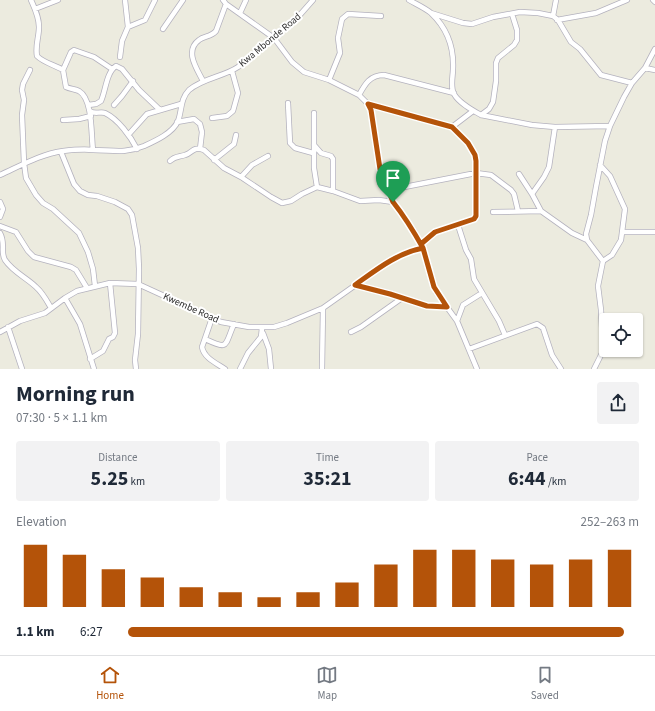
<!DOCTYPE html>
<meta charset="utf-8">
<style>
body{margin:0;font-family:"Source Sans 3",sans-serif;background:#f2f2f3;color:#1f2937;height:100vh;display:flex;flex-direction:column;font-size:15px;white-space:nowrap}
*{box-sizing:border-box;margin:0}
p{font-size:13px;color:#747a83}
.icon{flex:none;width:22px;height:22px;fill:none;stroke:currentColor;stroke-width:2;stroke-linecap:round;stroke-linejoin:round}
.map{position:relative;height:369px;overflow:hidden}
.details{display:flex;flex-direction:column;background:#fff;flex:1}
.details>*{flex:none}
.buttons{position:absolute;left:599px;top:313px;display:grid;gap:8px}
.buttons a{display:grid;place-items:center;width:44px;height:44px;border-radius:4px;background:#fff;box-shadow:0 1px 3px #0004;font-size:20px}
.pin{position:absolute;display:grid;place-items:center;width:34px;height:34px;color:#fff;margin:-41px -17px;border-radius:50% 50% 50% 0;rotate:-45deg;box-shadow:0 0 4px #0007}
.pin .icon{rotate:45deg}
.round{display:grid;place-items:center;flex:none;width:42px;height:42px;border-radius:4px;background:#f2f2f3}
.headline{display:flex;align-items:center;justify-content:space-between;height:68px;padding:0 16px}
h1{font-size:22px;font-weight:700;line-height:30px}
.metrics{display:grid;grid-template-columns:repeat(3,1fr);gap:6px;height:68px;padding:4px 16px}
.metrics div{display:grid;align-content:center;border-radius:4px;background:#f2f2f3;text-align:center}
.metrics b{font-size:20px;font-weight:700}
.metrics small{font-size:11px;font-weight:400}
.metrics p{font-size:11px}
.chart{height:112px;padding:8px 16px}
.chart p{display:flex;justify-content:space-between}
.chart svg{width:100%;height:72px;margin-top:4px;stroke:#b45309;stroke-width:6}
ul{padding:0 16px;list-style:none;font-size:13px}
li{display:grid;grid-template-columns:64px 48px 1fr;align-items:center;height:30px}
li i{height:10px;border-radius:5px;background:#b45309}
.menu{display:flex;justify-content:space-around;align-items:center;height:56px;border-top:1px solid #e0e1e3;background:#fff;font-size:11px;color:#747a83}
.menu a{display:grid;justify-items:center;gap:2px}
.menu .selected{color:#b45309}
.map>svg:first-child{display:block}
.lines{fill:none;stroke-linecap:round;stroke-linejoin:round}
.minor-casing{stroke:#b4b2be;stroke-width:6}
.minor{stroke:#fff;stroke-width:4.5}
.route-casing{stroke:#fff;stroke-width:8}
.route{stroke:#b45309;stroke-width:5}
.labels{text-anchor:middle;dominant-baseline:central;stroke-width:4;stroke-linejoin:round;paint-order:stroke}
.street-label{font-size:10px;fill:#2b2b2b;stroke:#fff}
</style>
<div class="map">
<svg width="655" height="369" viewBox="0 0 655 369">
<rect width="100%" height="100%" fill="#ecebdf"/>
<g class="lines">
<g class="minor-casing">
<path id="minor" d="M31,0C35,9 39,17 39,27C39,37 35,46 37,56C44,63 55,65 63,70L66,87C70,89 75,89 79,91C93,99 91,135 93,150
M223,0L226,4L274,38L292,62L304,72L329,80L359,95L368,104L371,110L380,169L393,202L414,231L423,248L436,292L457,321L477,369
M409,0C416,4 425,8 431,13C447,28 454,48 453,69C453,76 450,87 454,94C459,103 472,110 481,115L532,125L555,127L610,126
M653,0L655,2
M35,9L58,0
M240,13L246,0
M431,13L463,23L472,24L493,17L520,12L538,13L553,16L558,20L571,42L580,49L601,75L632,83
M553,16L556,0
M557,20L596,13L627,0
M128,27L145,20L155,0
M163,29L183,0
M120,57L122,41L128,27L125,0
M645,68L655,70
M30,70L23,84L22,90L24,100L22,115L24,163L26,178L36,195L43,203L53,209L79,233L88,252L93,269L95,286
M63,70L71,52L74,50L94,57L112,69
M329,80L340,53L338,38L342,19L348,14L381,16
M203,81C197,69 184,51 199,40C204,36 211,37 216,31L226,4
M359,95C365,84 370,75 384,75L454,93
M288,103L290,143L295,148L313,153
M368,104L452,127L473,111
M88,105L96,104L101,101C106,90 106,73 116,66L122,69L139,90L160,110
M114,105L122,96L133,81
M90,111C95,115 100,111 105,113C118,119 131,137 137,149
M314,113V168L317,187
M481,115L489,109L493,102L496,81V63L498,58L514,45L517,40V30L512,14
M212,118L227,116L233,111L238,93L232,71
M63,120L79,119L91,116
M177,122L194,119L200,124L202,132L200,149
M129,134L147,114L181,104
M314,145L321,153L331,156L333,159V191
M61,152L74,184L80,191L88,195L97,196L115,202L128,209L132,215L138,248L139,269L138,334L135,360L136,369
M214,160L234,144L236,135
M170,161C175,156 179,157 185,155C193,153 192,146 204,150L224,168L241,177L271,197L282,203L291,201L302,194L317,187L333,191L360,201L379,200L393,202
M600,165L610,176L625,209L621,240L612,255L603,261
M519,174L532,194L541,211L572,233L587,240
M0,175C20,166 41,154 63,151C72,150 83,149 93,150C112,150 125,154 144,146C155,141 173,133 178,121C182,111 180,99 189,90C203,78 223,77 238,67L298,17L313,0
M241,177L252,165L268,156
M389,190L476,173L491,175L511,190L514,194L518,211
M532,194L544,177L549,167L555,127
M0,202L3,209L0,217
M493,212L541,211
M458,225L466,250L471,259L474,279L499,321L505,335
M0,226L16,232L28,251L34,257L71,267L76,270L87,288
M623,232H655
M0,233C6,244 0,252 5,260C13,272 27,278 36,287C43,293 47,301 51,308
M421,244L435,232L470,221L474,219L477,216L475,155L468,143L452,127
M355,285L391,294L427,306L447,307
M65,298L80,324L94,369
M212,318L202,347C204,358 216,363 225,369
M457,321L463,305L482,293
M8,327L22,369
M0,332L20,321L45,313L65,298L77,291L110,283L138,284L221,322L249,327H274L287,323L323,308L391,260L408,252L423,248
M351,332L361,327L402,298
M263,333L269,349L271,369
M205,339C229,350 224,347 234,324
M469,349L537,324L543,328L552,355L561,369
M90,359L103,351L109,339L113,337L115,333L110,283
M240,369L248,353L261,337L262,328
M322,369L323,308
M594,369L602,353L603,346L601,310L598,286L603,261L587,240L586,234L591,215L596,187L605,141L610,126L624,97L632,83L645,68L655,49"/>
</g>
<use href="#minor" class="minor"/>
</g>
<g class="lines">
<g class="route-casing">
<path id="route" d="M393,202C405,217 414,232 423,248L434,287L447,307L427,306L390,294L355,285C376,270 397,253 423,248L421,244L435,232L474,219L476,216V161L475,155L468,143L452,127L368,104L371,110L380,169L393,202"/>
</g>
<use href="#route" class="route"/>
</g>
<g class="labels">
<g class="street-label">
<text transform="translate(270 40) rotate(-40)">Kwa Mbonde Road</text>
<text transform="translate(191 308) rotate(24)">Kwembe Road</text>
</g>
</g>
</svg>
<div class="buttons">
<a><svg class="icon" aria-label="locate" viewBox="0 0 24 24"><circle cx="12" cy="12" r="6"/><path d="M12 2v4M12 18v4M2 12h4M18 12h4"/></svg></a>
</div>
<div class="pin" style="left:393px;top:202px;background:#1e9e55"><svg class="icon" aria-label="arrive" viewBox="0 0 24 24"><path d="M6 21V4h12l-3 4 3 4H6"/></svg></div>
</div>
<section class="details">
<div class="headline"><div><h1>Morning run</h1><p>07:30 · 5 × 1.1 km</p></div><a class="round"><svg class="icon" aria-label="share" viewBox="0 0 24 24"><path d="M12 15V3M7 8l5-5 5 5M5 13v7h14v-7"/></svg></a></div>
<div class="metrics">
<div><p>Distance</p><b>5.25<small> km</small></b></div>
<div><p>Time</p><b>35:21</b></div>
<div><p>Pace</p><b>6:44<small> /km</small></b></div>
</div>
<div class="chart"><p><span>Elevation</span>252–263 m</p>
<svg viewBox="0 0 160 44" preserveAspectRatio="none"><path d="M5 44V6M15 44V12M25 44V21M35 44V26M45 44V32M55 44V35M65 44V38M75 44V35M85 44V29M95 44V18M105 44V9M115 44V9M125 44V15M135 44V18M145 44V15M155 44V9"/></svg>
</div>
<ul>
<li><b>1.1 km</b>6:27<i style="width:97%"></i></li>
</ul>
</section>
<nav class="menu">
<a class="selected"><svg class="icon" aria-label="home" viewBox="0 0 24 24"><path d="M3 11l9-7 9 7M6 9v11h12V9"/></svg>Home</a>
<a><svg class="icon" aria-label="map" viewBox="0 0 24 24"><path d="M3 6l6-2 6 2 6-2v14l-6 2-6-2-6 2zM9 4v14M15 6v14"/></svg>Map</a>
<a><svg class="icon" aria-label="saved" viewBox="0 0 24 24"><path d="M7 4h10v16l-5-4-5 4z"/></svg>Saved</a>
</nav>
